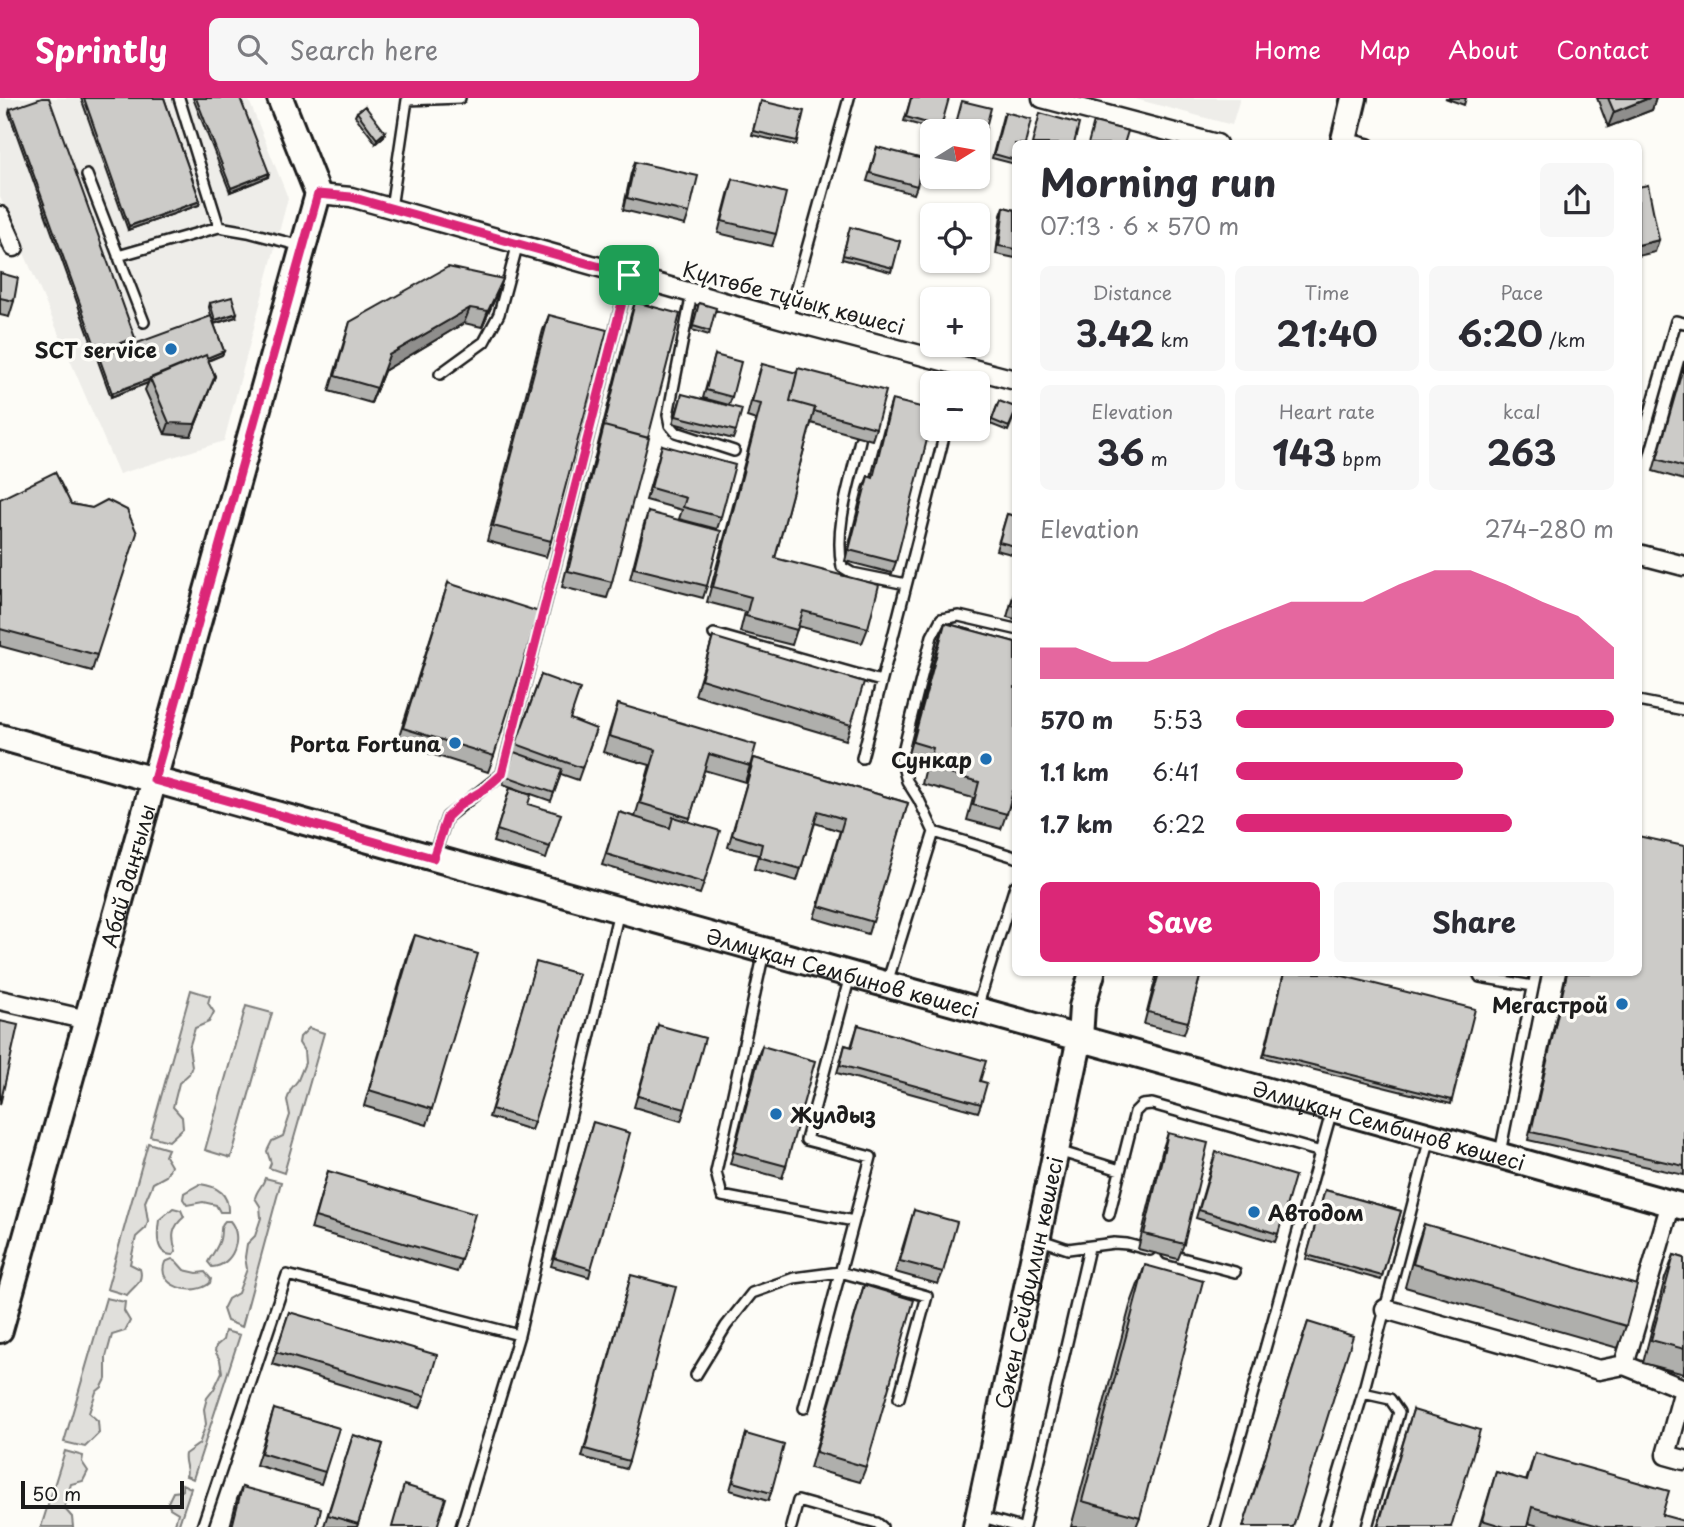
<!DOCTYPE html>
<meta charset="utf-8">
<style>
body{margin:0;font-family:"Playpen Sans",sans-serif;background:#f7f7f7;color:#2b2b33;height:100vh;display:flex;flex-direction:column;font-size:26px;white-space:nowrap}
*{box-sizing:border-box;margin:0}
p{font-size:23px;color:#7c7c81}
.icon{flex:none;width:38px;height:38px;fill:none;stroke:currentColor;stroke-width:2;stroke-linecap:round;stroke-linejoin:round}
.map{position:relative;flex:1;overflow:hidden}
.panel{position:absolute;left:1012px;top:42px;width:630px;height:836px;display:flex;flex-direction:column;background:#fff;border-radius:10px;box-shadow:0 2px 5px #0004}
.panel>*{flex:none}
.needle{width:46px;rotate:79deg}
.fabs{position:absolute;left:920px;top:21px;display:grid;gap:14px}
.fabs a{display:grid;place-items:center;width:70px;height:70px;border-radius:10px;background:#fff;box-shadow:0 2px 5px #0004;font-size:35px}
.scale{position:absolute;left:21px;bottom:18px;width:163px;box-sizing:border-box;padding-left:7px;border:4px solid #1c1c1c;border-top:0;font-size:19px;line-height:24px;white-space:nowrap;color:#1c1c1c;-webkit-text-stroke:5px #fdfcf7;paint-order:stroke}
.pin{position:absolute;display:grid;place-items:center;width:60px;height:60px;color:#fff;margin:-30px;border-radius:14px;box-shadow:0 4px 10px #0006}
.round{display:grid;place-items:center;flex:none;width:74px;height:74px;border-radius:10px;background:#f7f7f7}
.overview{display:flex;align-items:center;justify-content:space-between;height:119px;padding:0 28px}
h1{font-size:38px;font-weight:700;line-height:52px}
.metrics{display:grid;grid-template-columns:repeat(3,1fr);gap:10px;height:119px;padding:7px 28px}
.metrics div{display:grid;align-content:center;border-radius:10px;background:#f7f7f7;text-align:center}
.metrics b{font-size:35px;font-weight:700}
.metrics small{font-size:19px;font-weight:400}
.metrics p{font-size:19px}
.chart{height:196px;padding:14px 28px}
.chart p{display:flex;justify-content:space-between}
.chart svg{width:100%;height:126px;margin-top:7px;fill:#db2777;opacity:.7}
.action{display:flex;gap:14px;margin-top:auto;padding:14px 28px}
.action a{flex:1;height:80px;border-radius:10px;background:#db2777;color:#fff;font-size:28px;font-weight:700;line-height:80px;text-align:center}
.action a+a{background:#f7f7f7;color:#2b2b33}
ul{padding:0 28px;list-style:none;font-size:23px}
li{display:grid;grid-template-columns:112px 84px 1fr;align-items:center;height:52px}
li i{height:18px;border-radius:9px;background:#db2777}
header{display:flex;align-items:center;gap:42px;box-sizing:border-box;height:98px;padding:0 35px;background:#db2777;color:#fff}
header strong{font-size:33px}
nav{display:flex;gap:38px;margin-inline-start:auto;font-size:24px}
.search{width:490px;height:63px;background:#f7f7f7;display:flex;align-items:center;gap:18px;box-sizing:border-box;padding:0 24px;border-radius:10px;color:#7c7c81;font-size:26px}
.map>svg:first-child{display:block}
.built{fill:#eeede9}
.green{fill:#e0dfdb;stroke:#7e7e7c;stroke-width:2}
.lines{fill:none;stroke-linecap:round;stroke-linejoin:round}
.lane-casing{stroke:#1c1c1c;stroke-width:14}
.street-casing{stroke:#1c1c1c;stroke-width:23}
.secondary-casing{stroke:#1c1c1c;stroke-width:30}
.lane{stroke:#fdfcf7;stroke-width:9}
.street{stroke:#fdfcf7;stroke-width:18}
.secondary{stroke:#fdfcf7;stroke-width:24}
.wall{fill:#afafac;stroke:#1c1c1c;stroke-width:2}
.shaded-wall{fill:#8f8e8c;stroke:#1c1c1c;stroke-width:2}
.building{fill:#cccbc8;stroke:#1c1c1c;stroke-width:2}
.route-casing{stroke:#fff;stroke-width:14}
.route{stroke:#db2777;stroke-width:9}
.poi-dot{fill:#1f6fb2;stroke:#fdfcf7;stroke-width:2.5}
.labels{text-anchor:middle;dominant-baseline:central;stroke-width:7;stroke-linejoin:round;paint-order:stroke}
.street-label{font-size:21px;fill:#1c1c1c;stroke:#fdfcf7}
.poi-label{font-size:21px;font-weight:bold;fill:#1c1c1c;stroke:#fdfcf7;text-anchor:end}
</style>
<header>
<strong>Sprintly</strong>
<div class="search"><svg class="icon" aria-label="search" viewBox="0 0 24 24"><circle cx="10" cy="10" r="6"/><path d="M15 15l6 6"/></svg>Search here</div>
<nav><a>Home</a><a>Map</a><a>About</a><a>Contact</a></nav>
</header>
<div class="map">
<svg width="1684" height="1429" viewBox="0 0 1684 1429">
<rect width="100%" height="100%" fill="#fdfcf7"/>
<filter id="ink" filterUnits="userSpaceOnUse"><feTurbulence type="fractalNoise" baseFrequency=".0143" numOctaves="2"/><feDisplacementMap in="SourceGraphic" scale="14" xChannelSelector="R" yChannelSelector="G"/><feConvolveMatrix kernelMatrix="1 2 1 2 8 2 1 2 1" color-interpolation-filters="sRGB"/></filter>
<g filter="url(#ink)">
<path class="built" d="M0,0H248L288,100L224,343L119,376L0,99Z
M1132,0H1240L1232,27Z"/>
<path class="green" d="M191,892L210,898L208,905L214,914L209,924L195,930L189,950L192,968L189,976L179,985L173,1009L182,1019L183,1030L169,1043L150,1038Z
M246,908L272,915L231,1060L205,1052Z
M309,930L324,935L284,1075L269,1070L271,1065L267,1053L272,1043L283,1038L290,1017L287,1002L291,991L298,982L305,965L304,953L299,945L300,939Z
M148,1045L168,1051L165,1058L171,1068L166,1078L153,1085L145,1104L148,1123L146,1130L136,1139L130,1166L140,1171C144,1184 134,1188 127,1197L107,1191Z
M265,1080L281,1084L242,1229L227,1223L223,1211L228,1201L238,1195L247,1171L245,1159L247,1146L255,1138L261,1120L260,1108L255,1100C257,1091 263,1088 265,1080Z
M200,1086C216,1088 229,1095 228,1114H220L216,1107L203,1104L187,1107L183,1101L184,1095Z
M173,1110L181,1112L184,1119C172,1129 171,1139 176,1153L173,1157C155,1157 157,1136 159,1122Z
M225,1123H230C244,1139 233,1168 212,1169L208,1164C212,1156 218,1150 220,1141C222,1132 219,1129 225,1123Z
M172,1161L177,1164L184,1172L197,1175L205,1174L211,1181L210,1185C194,1199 155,1189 165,1164Z
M106,1200L125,1204L124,1213L130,1223L125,1233L112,1237L106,1259V1281L102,1289L96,1294L89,1315L98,1323L99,1335L85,1349L64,1344Z
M225,1233L240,1237L193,1381L186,1378C189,1371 183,1364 185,1356L199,1346L206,1326L204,1311L207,1300L214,1291L222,1274L220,1262L215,1253L216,1248L223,1242Z
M65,1353L83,1358L82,1364L88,1373L83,1383L71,1386L64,1410L72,1419L73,1429H41Z
M182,1386L191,1390L178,1429H174L178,1415L170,1410L168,1404L173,1394L182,1393Z"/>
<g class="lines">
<g class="lane-casing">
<path id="lane" d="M179,0L219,129
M1346,40L1369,46
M87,77L144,224
M391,110L407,2L460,0
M118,158L219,129L248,134L301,148
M692,195L668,317L670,327L676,334L734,353
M787,222L849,0
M440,276L484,244L499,216L518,145
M958,285L962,268
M860,342C851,383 834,427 842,469L852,475L906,486
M1638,357L1676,223L1684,225
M714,536L881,583
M1638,603L1684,612
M862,660L946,331
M934,734L919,702L907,683L901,661L932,538L941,521L959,518L1015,531
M434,757L447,719L502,676L629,177
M764,854L716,1074L722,1098L854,1123
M1478,875L1480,879L1533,888
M887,885L934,734L1015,759
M977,910L1015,788
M1058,1053L1120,1072
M1500,1055L1536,875
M1109,1117L1135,1014L1142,1007L1152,1006L1321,1054
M1038,1141L1068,1151L1114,1145L1127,1146L1150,1152
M1167,1156L1235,1174
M519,1237L619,813
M696,1277L726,1228L752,1195L794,1180L840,1174L927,1198L899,1300
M1363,1295L1390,1301L1399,1314L1367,1429
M804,1310L871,1059L806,1042L850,878
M979,1418L1018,1429
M202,1429L287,1177L519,1237L461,1429
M791,1429L798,1403L877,1425L882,1429
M1024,1429L1089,1150
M1215,1429L1332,1012
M1323,1429L1363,1295L1430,1040"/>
</g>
<g class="street-casing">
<path id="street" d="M1042,0L1217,46
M318,96L351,99L787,222L1015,282
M0,118L14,149
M1638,456L1684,468
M0,902L87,922
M1385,1211L1599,1272L1624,1267L1684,1291
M1624,1267L1671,1105
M1684,1292L1666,1357L1684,1362"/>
</g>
<g class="secondary-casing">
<g id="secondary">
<path d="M1343,46L1354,0"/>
<path id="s1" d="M0,639L1684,1109"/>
<path id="s2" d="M0,1232L318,96L280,0"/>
<path id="s3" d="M976,1429L1080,940L1082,909L1092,875"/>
</g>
</g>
<use href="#lane" class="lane"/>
<use href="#street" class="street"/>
<use href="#secondary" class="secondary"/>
</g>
<path class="wall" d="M81,0H164L200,103L199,107L128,132Z
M193,0H240L268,79L230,94Z
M911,0L941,29L940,33L904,23Z
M1445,0H1466L1464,7Z
M1597,0H1656L1652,12L1608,29Z
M759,7L797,43L796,47L752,37Z
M10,11L133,244L96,257L9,15Z
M357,14L385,34L384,38L376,45L355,18Z
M1003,18L1015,46V66L992,60Z
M877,49L917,88L914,96L867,83Z
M635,64L689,115L685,127L623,112L631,75Z
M733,81L776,136L772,148L718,135L729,93Z
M1004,109L1015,112V160L996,156L1001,117Z
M933,123V157L923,154L930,127Z
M849,133L900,143L891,174L842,161Z
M0,175L14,203L9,219L0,217Z
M497,196L482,229L464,225L384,273L371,305L329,293L345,240L350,224Z
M635,204L612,484L607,500L562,489L631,216Z
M210,205L236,219L214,226L224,253L222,257L208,263L215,278L191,338L165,336L145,292L148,285L111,299L98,263L99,259L212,222L209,209Z
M698,209L710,233L709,237L692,232Z
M549,217L551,443L546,459L487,443L543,232Z
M715,257L732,299L729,307L703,300Z
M1684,263V382L1653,373Z
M762,266L876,330L872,342L811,325L775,460L868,530L862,545L798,528L792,547L740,534L745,514L707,504L756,322L747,319L757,281Z
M682,296L736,333L733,341L673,325Z
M892,302L896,464L892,475L845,463L863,390L868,378L871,379L888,314Z
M999,303L1015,316L1008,333L990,326Z
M662,347L721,419L717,431L679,421L682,412L646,402Z
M0,401L71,406L92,410L97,557L92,573L0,548Z
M648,414L707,488L703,500L630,481L644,426Z
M1007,416L1015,418V457L996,452Z
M448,485L494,658L488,674L397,645Z
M1015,491V521L1007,519Z
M945,525L1015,544V710L1009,708L1001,731L967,722L973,700L922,686L927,665L907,660L940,540Z
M713,539L851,627L846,642L695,597Z
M541,577L570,621L596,631L578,682L561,676L551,703L503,686L511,658Z
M618,606L750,668L745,684L704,672L689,723L704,785L700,796L602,767L619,714L635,719L650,667L603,654Z
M754,660L908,705L868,836L814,820L840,733L815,725L797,783L754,771L758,757L728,749Z
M510,690L528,706L550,749L546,761L493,744Z
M1684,748V1077L1528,1042L1566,875H1638Z
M415,837L432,1011L427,1027L364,1008L409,852Z
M534,872V1024L531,1032L489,1019Z
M1157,875H1201L1188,924L1184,936L1144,926Z
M1284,875L1452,1002L1451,1006L1263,959Z
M658,927L685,1011L681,1023L634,1009Z
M858,927L980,983L981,1006L978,1014L837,975L845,947L851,949Z
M762,948L786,1068L782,1080L730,1066L757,960Z
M593,1024L591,1171L589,1179L551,1168Z
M1168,1035L1184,1146L1178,1161L1138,1151L1163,1050Z
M1213,1062L1278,1136L1275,1144L1196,1120Z
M328,1073L461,1162L457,1174L311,1131Z
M1325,1092L1401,1113L1381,1182L1306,1161Z
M914,1112L943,1174L938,1186L895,1174Z
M1424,1126L1626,1228L1618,1250L1405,1189L1416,1149Z
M1674,1157L1684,1160V1276L1643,1265L1665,1180Z
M1145,1167L1140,1419L1136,1429H1071L1130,1208Z
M631,1177L629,1363L626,1371L582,1359Z
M864,1187L866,1369L860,1384L810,1370L859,1203Z
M289,1214L425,1298L420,1310L272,1266Z
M1308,1224L1293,1429H1243L1303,1239Z
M274,1311L325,1374L321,1386L256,1367Z
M1413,1312L1451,1429H1377Z
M746,1336L771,1395L768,1403L730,1392Z
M353,1337L383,1346L357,1429H325L324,1428Z
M1535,1355L1662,1417L1684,1429H1542L1528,1425L1527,1429H1479L1496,1374L1526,1383Z
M242,1389L317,1429H230L237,1401Z"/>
<path class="shaded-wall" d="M1649,0H1656L1652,12L1608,29L1614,14Z
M385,34L384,38L376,45L377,41Z
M269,75L268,79L230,94L231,90Z
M200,103L199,107L128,132L129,128Z
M1659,142L1655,154L1638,158V147Z
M503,181L497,196L482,229L488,213Z
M470,210L464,225L384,273L371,305L389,257Z
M237,215L236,219L213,226L215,222Z
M135,240L133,244L96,257L97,253Z
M224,253L222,257L151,284L150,281Z
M215,278L191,338L165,336L169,325Z
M149,281L148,285L111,299L112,295Z"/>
<path class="building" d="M42,0H49L135,240L97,253L10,11Z
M84,0H164L200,103L129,128Z
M196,0H240L269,75L231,90Z
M911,0H949L941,29L906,19Z
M1608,0H1649L1614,14Z
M761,3L804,13L797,43L753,33Z
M962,3L991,10L979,56L978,33H954Z
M365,8L385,34L377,41L357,14Z
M1005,14L1031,21L1025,46H1015V62L994,56Z
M1040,15L1079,26L1074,46H1032Z
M1094,24L1128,33L1124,46H1088Z
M877,49L923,61L917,88L870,75Z
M635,64L698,78L689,115L627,100Z
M733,81L786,95L776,136L722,123Z
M1648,87L1659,142L1638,147V89Z
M1004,109L1015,112V151L999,148Z
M932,123H933V152L924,150Z
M850,129L900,143L893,170L843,157Z
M448,169L503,181L488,213L470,210L389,257L377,290L335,278L350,224Z
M0,175L18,180L14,203L0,200Z
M232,199L237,215L215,222L210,205Z
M635,204L680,216L648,340L604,328L603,332Z
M699,205L716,210L710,233L693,228Z
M549,217L607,232L551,443L493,428Z
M211,218L224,253L207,260L206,257L150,281L112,295L99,259Z
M206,257L215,278L195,326L169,325L150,280Z
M715,257L741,264L732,299L706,292Z
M762,266L797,275L790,303L815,310L775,460L879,487L868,530L803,513L797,532L746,518L751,499L713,489L761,306L752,304Z
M1684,266V369L1657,361Z
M798,270L886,293L876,330L814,313L815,310L790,303Z
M682,296L742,311L736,333L676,318Z
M892,302L933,312V318L896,464L849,452L868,378L873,380Z
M999,303L1015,309V315L1009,329L992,322Z
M604,328L649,340L612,484L568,473Z
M662,347L735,367L721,419L683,409L686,400L651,390Z
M55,374L71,406L92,410L107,402L127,412L137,435L97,557L0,531V401Z
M648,414L721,433L707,488L634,470Z
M1007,416L1015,418V448L999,444Z
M448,485L539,514L494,658L403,630Z
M1015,494V508L1011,507Z
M945,525L1015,544V693H1013L1007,716L973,707L979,684L928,670L933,650L913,644Z
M713,539L864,584L851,627L701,581Z
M541,577L580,591L570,621L596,631L582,670L516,646Z
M618,606L756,647L750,668L709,656L690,720L640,705L656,652L609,638Z
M514,654L562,671L554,695L506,678Z
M754,660L908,705L873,824L819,808L844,721L818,713L801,771L759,759L762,746L732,737Z
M510,690L531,697L528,706L561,716L550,749L497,732Z
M619,714L670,730L673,719L720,733L704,785L606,756Z
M1638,738L1684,748V1068L1531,1034L1567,875H1638Z
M415,837L478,856L432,1011L369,992Z
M536,864L579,876L534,1024L492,1011Z
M1159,875H1201L1188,924L1148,914Z
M1284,875H1331L1475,911L1452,1002L1265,955Z
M0,923L18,927L0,1007Z
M658,927L705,940L685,1011L638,998Z
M858,927L986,963L980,983L987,985L981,1006L840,967L845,947L852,949Z
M762,948L815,963L786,1068L734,1054Z
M593,1024L630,1035L591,1171L554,1160Z
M1168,1035L1208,1045L1184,1146L1144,1136Z
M1216,1054L1295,1078L1278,1136L1199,1112Z
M328,1073L475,1116L461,1162L315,1119Z
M1325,1092L1401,1113L1382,1178L1307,1157Z
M914,1112L957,1124L943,1174L900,1163Z
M1424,1126L1637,1187L1626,1228L1413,1166Z
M1674,1157L1684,1160V1251L1651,1242Z
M1145,1167L1203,1183L1140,1419L1082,1403Z
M631,1177L676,1189L629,1363L585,1351Z
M864,1187L914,1202L866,1369L816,1354Z
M289,1214L437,1257L425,1298L276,1254Z
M1308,1224L1353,1238L1293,1429H1243Z
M274,1311L339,1330L325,1374L261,1355Z
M1413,1312L1480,1332L1451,1429H1378Z
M746,1336L784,1347L771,1395L733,1384Z
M353,1337L383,1346L358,1426L328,1417Z
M1535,1355L1669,1393L1662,1417L1684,1423V1429H1602L1532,1409L1527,1429H1505L1482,1422L1496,1374L1527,1383Z
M404,1387L446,1400L437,1429H392Z
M242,1389L321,1410L317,1429H232Z"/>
</g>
<g class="lines" filter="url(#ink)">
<g class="route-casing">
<path id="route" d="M318,96L351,99L629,177L502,676L485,691L462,705L447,719L433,760L154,682Z"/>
</g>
<use href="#route" class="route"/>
</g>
<g class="poi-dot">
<circle cx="171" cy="251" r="7"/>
<circle cx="455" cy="645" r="7"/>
<circle cx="986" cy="661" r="7"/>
<circle cx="1622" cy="906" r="7"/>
<circle cx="776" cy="1016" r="7"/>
<circle cx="1254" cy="1114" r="7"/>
</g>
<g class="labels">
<g class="street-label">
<text transform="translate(794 199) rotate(15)">Күлтөбе тұйық көшесі</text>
<text stroke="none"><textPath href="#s2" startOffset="472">Абай даңғылы</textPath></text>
<text stroke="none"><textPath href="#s1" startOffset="875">Әлмұқан Сембинов көшесі</textPath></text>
<text stroke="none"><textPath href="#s1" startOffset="1442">Әлмұқан Сембинов көшесі</textPath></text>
<text stroke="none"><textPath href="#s3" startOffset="250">Сәкен Сейфуллин көшесі</textPath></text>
</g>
<g class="poi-label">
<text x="157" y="251">SCT service</text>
<text x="441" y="645">Porta Fortuna</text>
<text x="972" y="661">Сункар</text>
<text x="1608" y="906">Мегастрой</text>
<text x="790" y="1016" text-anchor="start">Жулдыз</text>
<text x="1268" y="1114" text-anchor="start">Автодом</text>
</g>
</g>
</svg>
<div class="fabs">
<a><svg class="needle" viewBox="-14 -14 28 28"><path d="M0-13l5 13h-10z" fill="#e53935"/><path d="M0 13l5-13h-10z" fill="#7c7c81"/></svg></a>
<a><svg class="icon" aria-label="locate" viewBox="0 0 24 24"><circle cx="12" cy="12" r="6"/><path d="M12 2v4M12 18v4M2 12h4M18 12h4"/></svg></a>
<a>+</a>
<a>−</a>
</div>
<div class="scale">50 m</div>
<div class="pin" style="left:629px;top:177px;background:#1e9e55"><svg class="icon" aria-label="arrive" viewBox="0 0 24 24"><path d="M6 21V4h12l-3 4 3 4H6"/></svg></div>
<section class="panel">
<div class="overview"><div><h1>Morning run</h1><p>07:13 · 6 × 570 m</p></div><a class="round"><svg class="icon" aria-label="share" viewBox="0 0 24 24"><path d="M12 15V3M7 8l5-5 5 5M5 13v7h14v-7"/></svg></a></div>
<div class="metrics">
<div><p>Distance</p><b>3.42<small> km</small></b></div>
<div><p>Time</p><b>21:40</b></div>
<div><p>Pace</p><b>6:20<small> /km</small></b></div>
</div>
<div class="metrics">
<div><p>Elevation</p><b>36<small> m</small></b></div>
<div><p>Heart rate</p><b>143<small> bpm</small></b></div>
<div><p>kcal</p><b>263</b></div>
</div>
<div class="chart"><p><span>Elevation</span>274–280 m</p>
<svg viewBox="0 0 160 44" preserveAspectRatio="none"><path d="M0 44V33L10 33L20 38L30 38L40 33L50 27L60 22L70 17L80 17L90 17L100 11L110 6L120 6L130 11L140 17L150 22L160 33V44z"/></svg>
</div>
<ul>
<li><b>570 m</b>5:53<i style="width:100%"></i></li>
<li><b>1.1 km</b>6:41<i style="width:60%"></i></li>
<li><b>1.7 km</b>6:22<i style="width:73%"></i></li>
</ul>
<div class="action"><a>Save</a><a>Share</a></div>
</section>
</div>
